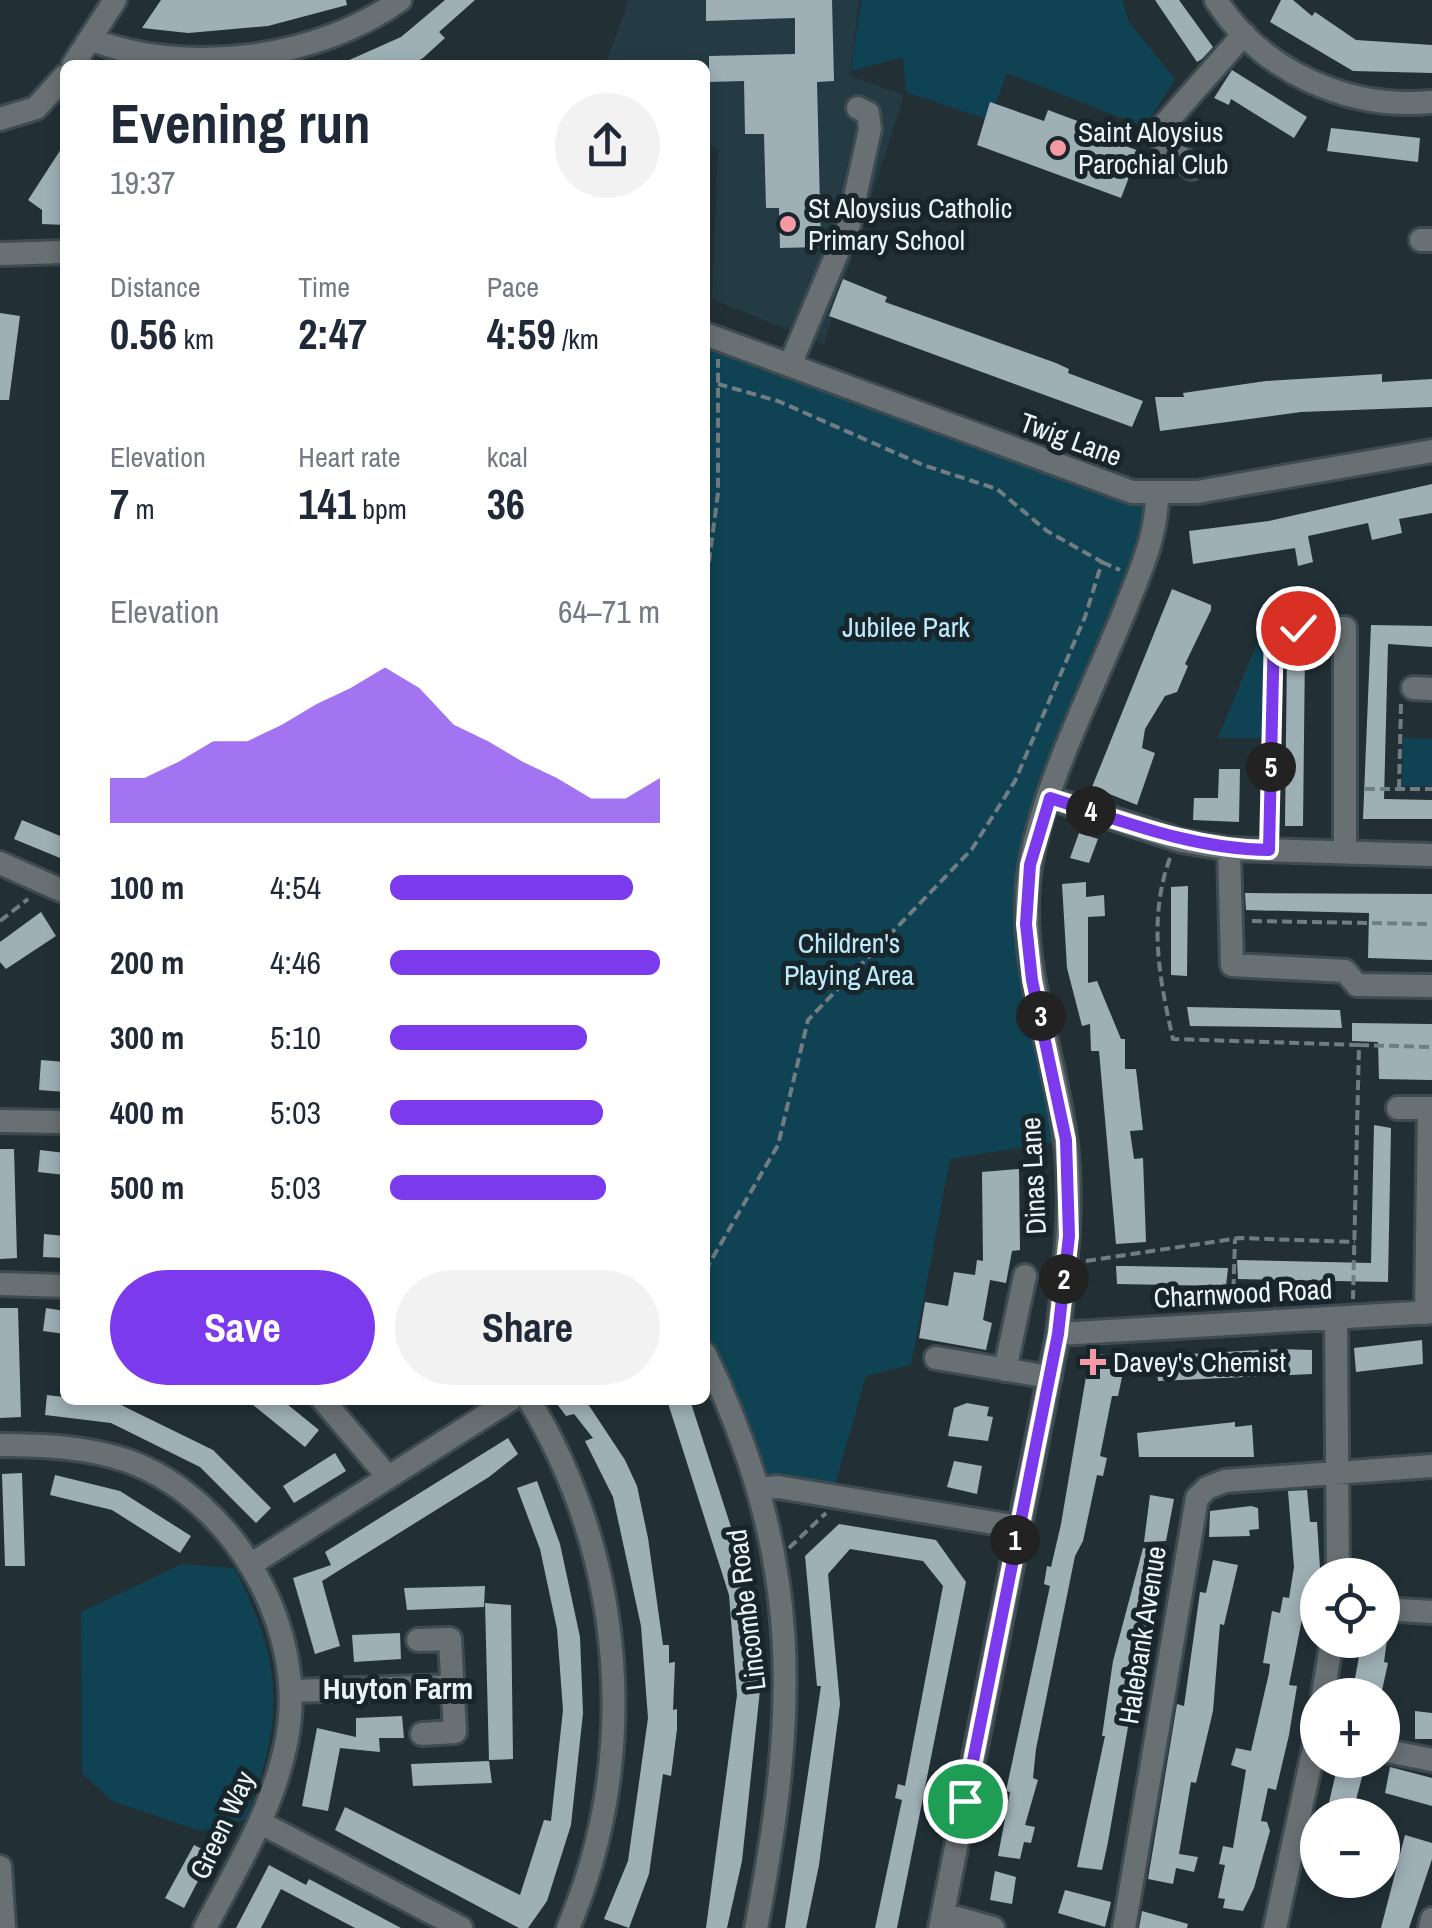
<!DOCTYPE html>
<meta charset="utf-8">
<style>
body{margin:0;font-family:"Archivo Narrow",sans-serif;background:#f2f2f3;color:#1f2937;height:100vh;display:flex;flex-direction:column;font-size:38px;white-space:nowrap}
*{box-sizing:border-box;margin:0}
p{font-size:32px;color:#747a83}
.icon{flex:none;width:55px;height:55px;fill:none;stroke:currentColor;stroke-width:2;stroke-linecap:round;stroke-linejoin:round}
.map{position:relative;flex:1;overflow:hidden}
.details{position:absolute;left:60px;top:60px;width:650px;height:1345px;display:flex;flex-direction:column;background:#fff;border-radius:15px;box-shadow:0 5px 15px #0003}
.details>*{flex:none}
.buttons{position:absolute;left:1300px;top:1558px;display:grid;gap:20px}
.buttons a{display:grid;place-items:center;width:100px;height:100px;border-radius:50%;background:#fff;box-shadow:0 5px 15px #0003;font-size:50px}
.pin{position:absolute;display:grid;place-items:center;width:85px;height:85px;color:#fff;margin:-42px;border:5px solid #fff;border-radius:50%;box-shadow:0 2px 10px #0007}
.km{position:absolute;width:50px;height:50px;margin:-25px;border-radius:50%;background:#222;color:#fff;font-size:28px;line-height:50px;text-align:center}
.round{display:grid;place-items:center;flex:none;width:105px;height:105px;border-radius:52px;background:#f2f2f3}
.headline{display:flex;align-items:center;justify-content:space-between;height:170px;padding:0 50px}
h1{font-size:55px;font-weight:800;line-height:75px}
.figures{display:grid;grid-template-columns:repeat(3,1fr);gap:15px;height:170px;padding:10px 50px}
.figures div{display:grid;align-content:center}
.figures b{font-size:42px;font-weight:800}
.figures small{font-size:28px;font-weight:400}
.figures p{font-size:28px}
.chart{height:280px;padding:20px 50px}
.chart p{display:flex;justify-content:space-between}
.chart svg{width:100%;height:180px;margin-top:10px;fill:#7c3aed;opacity:.7}
.cta{display:flex;gap:20px;margin-top:auto;padding:20px 50px}
.cta a{flex:1;height:115px;border-radius:60px;background:#7c3aed;color:#fff;font-size:40px;font-weight:800;line-height:115px;text-align:center}
.cta a+a{background:#f2f2f3;color:#1f2937}
ul{padding:0 50px;list-style:none;font-size:32px}
li{display:grid;grid-template-columns:160px 120px 1fr;align-items:center;height:75px}
li i{height:25px;border-radius:12px;background:#7c3aed}
.map>svg:first-child{display:block}
.built{fill:#243b43}
.green{fill:#0f4353}
.building{fill:#9eafb6}
.lines{fill:none;stroke-linecap:round;stroke-linejoin:round}
.minor-casing{stroke:#3e4b51;stroke-width:28}
.path{stroke:#717d82;stroke-width:4;stroke-dasharray:10 5;stroke-linecap:butt}
.minor{stroke:#697073;stroke-width:22}
.route-casing{stroke:#fff;stroke-width:20}
.route{stroke:#7c3aed;stroke-width:12}
.poi-dot{fill:#f49aa4;stroke:#18262c;stroke-width:4}
.labels{text-anchor:middle;dominant-baseline:central;stroke-width:10;stroke-linejoin:round;paint-order:stroke}
.poi-label{font-size:28px;fill:#ebf4f7;stroke:#18262c;text-anchor:start}
.street-label{font-size:28px;fill:#ebf4f7;stroke:#18262c}
.park-label{font-size:28px;fill:#beebfc;stroke:#18262c}
.neighbourhood-label{font-size:30px;font-weight:bold;fill:#ebf4f7;stroke:#18262c}
</style>
<div class="map">
<svg width="1432" height="1928" viewBox="0 0 1432 1928">
<rect width="100%" height="100%" fill="#223036"/>
<path class="built" d="M629,0H859L850,76L904,95L824,344L712,299L718,148L705,145V65H605Z"/>
<path class="green" d="M861,0H1122L1129,22L1175,79L1145,127L1007,73L989,120L906,92L903,57L851,71Z
M705,334L1157,494L1030,865L1026,924L1066,1140L950,1159L911,1365L866,1376L832,1495L754,1473L705,1344Z
M1272,618L1269,738H1218L1267,619Z
M1403,738L1432,739V786H1402Z
M182,1564L234,1568C284,1662 285,1721 245,1820L201,1831L112,1801L82,1773L81,1612Z"/>
<path class="building" d="M161,0H346L347,5L268,26L188,33L142,28Z
M445,0H475L439,32L445,38L423,58L411,65H338L401,37Z
M706,0H832L834,81L817,82L821,247L780,248L779,208H766L764,134H745L744,81L709,82V56L795,54V18L706,21Z
M1155,0H1179L1213,47L1202,59L1197,62Z
M1281,0H1293L1312,16L1315,12L1356,40L1432,45V73L1353,71L1270,22Z
M1232,70L1307,117L1294,138L1231,99L1229,105L1214,98Z
M990,102L1044,121L1048,110L1091,126L1088,132L1139,151L1121,198L977,145Z
M1331,128L1420,138L1418,162L1327,151Z
M65,143V225L42,224V210L28,200Z
M843,279L887,297L885,302L1056,363L1069,369L1068,373L1143,401L1132,427L829,316Z
M0,313L20,316L9,400H0Z
M1382,374V382L1432,379V407L1301,412L1160,431L1155,397H1184L1183,393L1266,381Z
M1432,484V513L1399,519L1402,533L1372,540L1368,523L1308,536L1313,562L1298,566L1295,548L1193,564L1189,531L1269,521Z
M1172,589L1211,605V610L1185,664L1188,666L1177,692L1165,696L1145,729L1142,748L1155,753L1137,805L1092,787Z
M1371,625L1432,626V647L1388,644L1384,799L1432,800V819H1363Z
M1287,649H1305L1303,826H1285Z
M1219,769H1240L1239,822L1193,820L1194,798H1218Z
M22,820L65,838L60,858L14,839Z
M1079,833L1098,839L1089,863L1070,858Z
M1086,882V897L1104,895L1105,916L1088,917V983L1097,981L1121,1039H1125V1069H1136L1143,1130L1130,1131L1134,1159L1143,1158L1146,1242L1116,1244L1099,1051H1091L1090,1024L1082,1026L1067,968L1062,884Z
M1188,886L1187,976L1171,975V887Z
M1245,893L1432,894V960L1368,958L1369,913L1246,910Z
M41,912L56,936L6,969L0,962V942Z
M1187,1007L1340,1010L1342,1028L1190,1026Z
M1352,1023L1432,1024V1080L1379,1079L1378,1042L1352,1041Z
M41,1060L65,1062V1092L39,1090Z
M1374,1125L1391,1128L1388,1282L1238,1279L1237,1260L1371,1263Z
M0,1149H14L17,1258L0,1259Z
M40,1150L65,1153V1175L38,1172Z
M1019,1169L1020,1250L1012,1251L1006,1283L990,1280L983,1320L992,1323L986,1350L919,1338L925,1302L948,1306L954,1272L975,1275L977,1260L983,1261L982,1172Z
M44,1234L65,1236V1258L43,1257Z
M1116,1266H1126L1228,1268L1226,1286L1117,1284Z
M0,1308H18L21,1417L0,1418Z
M46,1308L65,1311V1334L43,1331Z
M1422,1340L1423,1364L1356,1372L1354,1348Z
M1278,1349L1312,1350V1374L1158,1381L1156,1356Z
M1090,1353L1126,1358L1118,1396H1112L1100,1456L1107,1458L1103,1476L1097,1475L1083,1541L1075,1556L1036,1749L1033,1778L1038,1780L1025,1825L1035,1827L1031,1843L1024,1842L1020,1859L998,1856L1010,1792L1006,1791L1050,1586L1044,1584L1047,1566L1051,1567L1061,1524Z
M47,1395L119,1404L213,1450L271,1508L256,1523L200,1467L111,1423L45,1415Z
M247,1400H282L319,1430L305,1447Z
M554,1400H593L588,1404L625,1460L637,1486L648,1538L663,1645H669V1663L675,1662L673,1710L677,1709V1729L671,1776L663,1774L649,1874L629,1928L604,1919L628,1861L648,1718L641,1626L613,1497L585,1441L593,1438L574,1414L566,1416Z
M667,1400H690L751,1589L760,1690L742,1861L727,1928H706L737,1695L729,1595Z
M967,1403L989,1407L987,1416L993,1417L988,1441L948,1436L954,1408Z
M1235,1422V1427L1252,1425L1254,1457H1139L1137,1433Z
M508,1438L518,1454L489,1477L322,1581L340,1646L315,1654L293,1578L331,1565L325,1552Z
M335,1453L346,1471L294,1503L283,1486Z
M954,1461L982,1466L977,1494L947,1487Z
M22,1473L25,1566H5L2,1474Z
M55,1475L120,1491L191,1536L180,1553L112,1510L50,1495Z
M537,1481L560,1544L580,1637L583,1713L571,1825L547,1901L528,1928H519L335,1830L345,1807L520,1895L544,1820L551,1821L563,1710L557,1629L540,1549L517,1488Z
M1307,1490L1310,1522H1317L1320,1568L1307,1620L1302,1619L1289,1685L1297,1686L1289,1735L1276,1790L1268,1788L1261,1821L1267,1822L1270,1831L1254,1888L1243,1911L1223,1908L1225,1899L1218,1898L1225,1865L1219,1864L1223,1846L1233,1848L1246,1770L1231,1765L1236,1748L1251,1751L1269,1673L1270,1664L1263,1663L1272,1611L1280,1613L1283,1597L1289,1598L1294,1567L1288,1491Z
M1150,1495L1174,1499L1166,1541L1144,1542Z
M1251,1506L1258,1508L1259,1529L1249,1530L1250,1536L1209,1537L1210,1511Z
M839,1524L936,1540L966,1582L897,1928H875L902,1800L895,1798L898,1784L905,1786L943,1586L923,1561L850,1549L828,1574L840,1704L819,1865L806,1928H785L821,1686H817L805,1556Z
M1143,1548L1164,1552L1140,1658L1108,1842L1102,1870L1077,1867L1105,1736H1102L1113,1661Z
M1213,1560L1238,1565L1224,1625L1220,1624L1213,1711L1196,1783L1191,1782L1179,1854L1198,1857L1194,1872L1176,1868L1173,1884L1148,1879L1177,1704L1184,1706L1200,1592L1206,1593Z
M485,1586L484,1607L407,1610L404,1588Z
M485,1603L511,1605L513,1759L489,1760Z
M400,1633L401,1659L354,1662L352,1635Z
M1362,1640H1387L1384,1662L1388,1663L1381,1695H1352Z
M1415,1711L1432,1713V1739H1415Z
M402,1716L404,1738H379L380,1752L340,1748L328,1811L302,1806L317,1728L356,1737V1718Z
M1339,1760L1366,1762L1352,1815H1326Z
M489,1761L492,1783L413,1786L411,1764Z
M1390,1767L1432,1778V1806L1385,1793Z
M1405,1835L1432,1843V1859L1409,1928H1381Z
M194,1845L212,1854L184,1908L165,1898Z
M269,1865L306,1885L309,1879L401,1928H355L281,1889L261,1928H236Z
M995,1871L1016,1877L1012,1904L990,1900Z
M1065,1890L1111,1902L1105,1927L1058,1913Z
M1142,1911L1188,1924L1187,1928H1139Z"/>
<g class="lines">
<g class="minor-casing">
<path id="minor" d="M1216,0C1262,72 1349,110 1432,102
M90,39C185,77 318,59 400,0
M73,65L115,0
M0,119L36,108L65,76
M1192,168L1156,134L1244,34
M1421,240H1432
M0,254L65,252
M705,334L1132,492H1197L1432,451
M790,365L849,225L870,129L868,113L858,108
M1297,628H1345V851
M1413,688L1432,689
M1050,798L1182,841L1229,849L1432,855
M1229,849L1232,965L1345,971L1357,985L1432,986
M0,863L65,892
M1398,1108H1432
M0,1121L65,1122
M0,1284L65,1286
M1426,1313L1429,1108
M1336,1318L1338,1575
M1058,1334L1432,1312
M705,1354C804,1560 798,1709 756,1928
M936,1358L1050,1377
M1005,1370L1025,1276
M323,1400L388,1477
M529,1400C625,1557 641,1758 568,1928
M0,1445C43,1445 87,1447 128,1461C235,1500 308,1630 287,1739C274,1808 237,1867 205,1928
M758,1489L778,1487L1018,1527
M250,1565L510,1400
M1382,1609L1432,1612
M418,1640L450,1639L455,1732L422,1734
M292,1691L452,1686
M1323,1695L1332,1640
M1382,1750L1432,1760
M261,1823L461,1928
M0,1867L4,1928
M943,1914L993,1928
M940,1928L1058,1334C1065,1269 1074,1202 1065,1137C1053,1046 1016,959 1030,867C1042,787 1094,687 1125,610C1140,572 1157,536 1157,494
M1124,1928L1197,1498L1207,1488L1225,1481L1432,1466
M1275,1928L1318,1729
M1430,1928L1432,1919"/>
</g>
<path class="path" d="M1102,562L1120,570
M705,592L718,493V359
M1365,789H1432
M1399,789L1401,704
M1270,830L1274,630H1280
M1170,858C1148,917 1159,979 1173,1039L1359,1045L1353,1299
M0,921L28,899
M1252,921L1432,924
M1359,1045L1432,1047
M1086,1261L1239,1238L1355,1242
M705,1271L778,1145L808,1020L972,849L1015,781L1085,617L1102,562L1047,531L997,489L923,465L778,401L718,384
M1233,1304L1235,1239
M789,1548L826,1513"/>
<use href="#minor" class="minor"/>
</g>
<g class="lines">
<g class="route-casing">
<path id="route" d="M965,1801L1058,1334L1069,1236L1066,1140L1032,980L1026,924L1030,865L1050,798C1122,821 1192,849 1269,850L1274,630L1298,628"/>
</g>
<use href="#route" class="route"/>
</g>
<g class="poi-dot">
<circle cx="1058" cy="148" r="10"/>
<circle cx="788" cy="224" r="10"/>
<path d="M1088 1347h10v10h10v10h-10v10h-10v-10h-10v-10h10z"/>
</g>
<g class="labels">
<g class="poi-label">
<text x="1078" y="132">Saint Aloysius<tspan x="1078" dy="32">Parochial Club</tspan></text>
<text x="808" y="208">St Aloysius Catholic<tspan x="808" dy="32">Primary School</tspan></text>
<text x="1113" y="1362">Davey's Chemist</text>
</g>
<g class="street-label">
<text transform="translate(1071 439) rotate(20)">Twig Lane</text>
<text transform="translate(1033 1176) rotate(-93)">Dinas Lane</text>
<text transform="translate(1243 1293) rotate(-3)">Charnwood Road</text>
<text transform="translate(746 1610) rotate(-97)">Lincombe Road</text>
<text transform="translate(1142 1635) rotate(-81)">Halebank Avenue</text>
<text transform="translate(222 1825) rotate(-65)">Green Way</text>
</g>
<g class="park-label">
<text x="906" y="627">Jubilee Park</text>
<text x="849" y="943">Children's<tspan x="849" dy="32">Playing Area</tspan></text>
</g>
<g class="neighbourhood-label">
<text x="398" y="1688">Huyton Farm</text>
</g>
</g>
</svg>
<div class="buttons">
<a><svg class="icon" aria-label="locate" viewBox="0 0 24 24"><circle cx="12" cy="12" r="6"/><path d="M12 2v4M12 18v4M2 12h4M18 12h4"/></svg></a>
<a>+</a>
<a>−</a>
</div>
<div class="pin" style="left:965px;top:1801px;background:#1e9e55"><svg class="icon" aria-label="arrive" viewBox="0 0 24 24"><path d="M6 21V4h12l-3 4 3 4H6"/></svg></div>
<div class="pin" style="left:1298px;top:628px;background:#d93025"><svg class="icon" aria-label="check" viewBox="0 0 24 24"><path d="M5 12l5 5 9-10"/></svg></div>
<b class="km" style="left:1015px;top:1540px">1</b>
<b class="km" style="left:1064px;top:1279px">2</b>
<b class="km" style="left:1041px;top:1016px">3</b>
<b class="km" style="left:1091px;top:811px">4</b>
<b class="km" style="left:1271px;top:767px">5</b>
<section class="details">
<div class="headline"><div><h1>Evening run</h1><p>19:37</p></div><a class="round"><svg class="icon" aria-label="share" viewBox="0 0 24 24"><path d="M12 15V3M7 8l5-5 5 5M5 13v7h14v-7"/></svg></a></div>
<div class="figures">
<div><p>Distance</p><b>0.56<small> km</small></b></div>
<div><p>Time</p><b>2:47</b></div>
<div><p>Pace</p><b>4:59<small> /km</small></b></div>
</div>
<div class="figures">
<div><p>Elevation</p><b>7<small> m</small></b></div>
<div><p>Heart rate</p><b>141<small> bpm</small></b></div>
<div><p>kcal</p><b>36</b></div>
</div>
<div class="chart"><p><span>Elevation</span>64–71 m</p>
<svg viewBox="0 0 160 44" preserveAspectRatio="none"><path d="M0 44V33L10 33L20 29L30 24L40 24L50 20L60 15L70 11L80 6L90 11L100 20L110 24L120 29L130 33L140 38L150 38L160 33V44z"/></svg>
</div>
<ul>
<li><b>100 m</b>4:54<i style="width:90%"></i></li>
<li><b>200 m</b>4:46<i style="width:100%"></i></li>
<li><b>300 m</b>5:10<i style="width:73%"></i></li>
<li><b>400 m</b>5:03<i style="width:79%"></i></li>
<li><b>500 m</b>5:03<i style="width:80%"></i></li>
</ul>
<div class="cta"><a>Save</a><a>Share</a></div>
</section>
</div>
